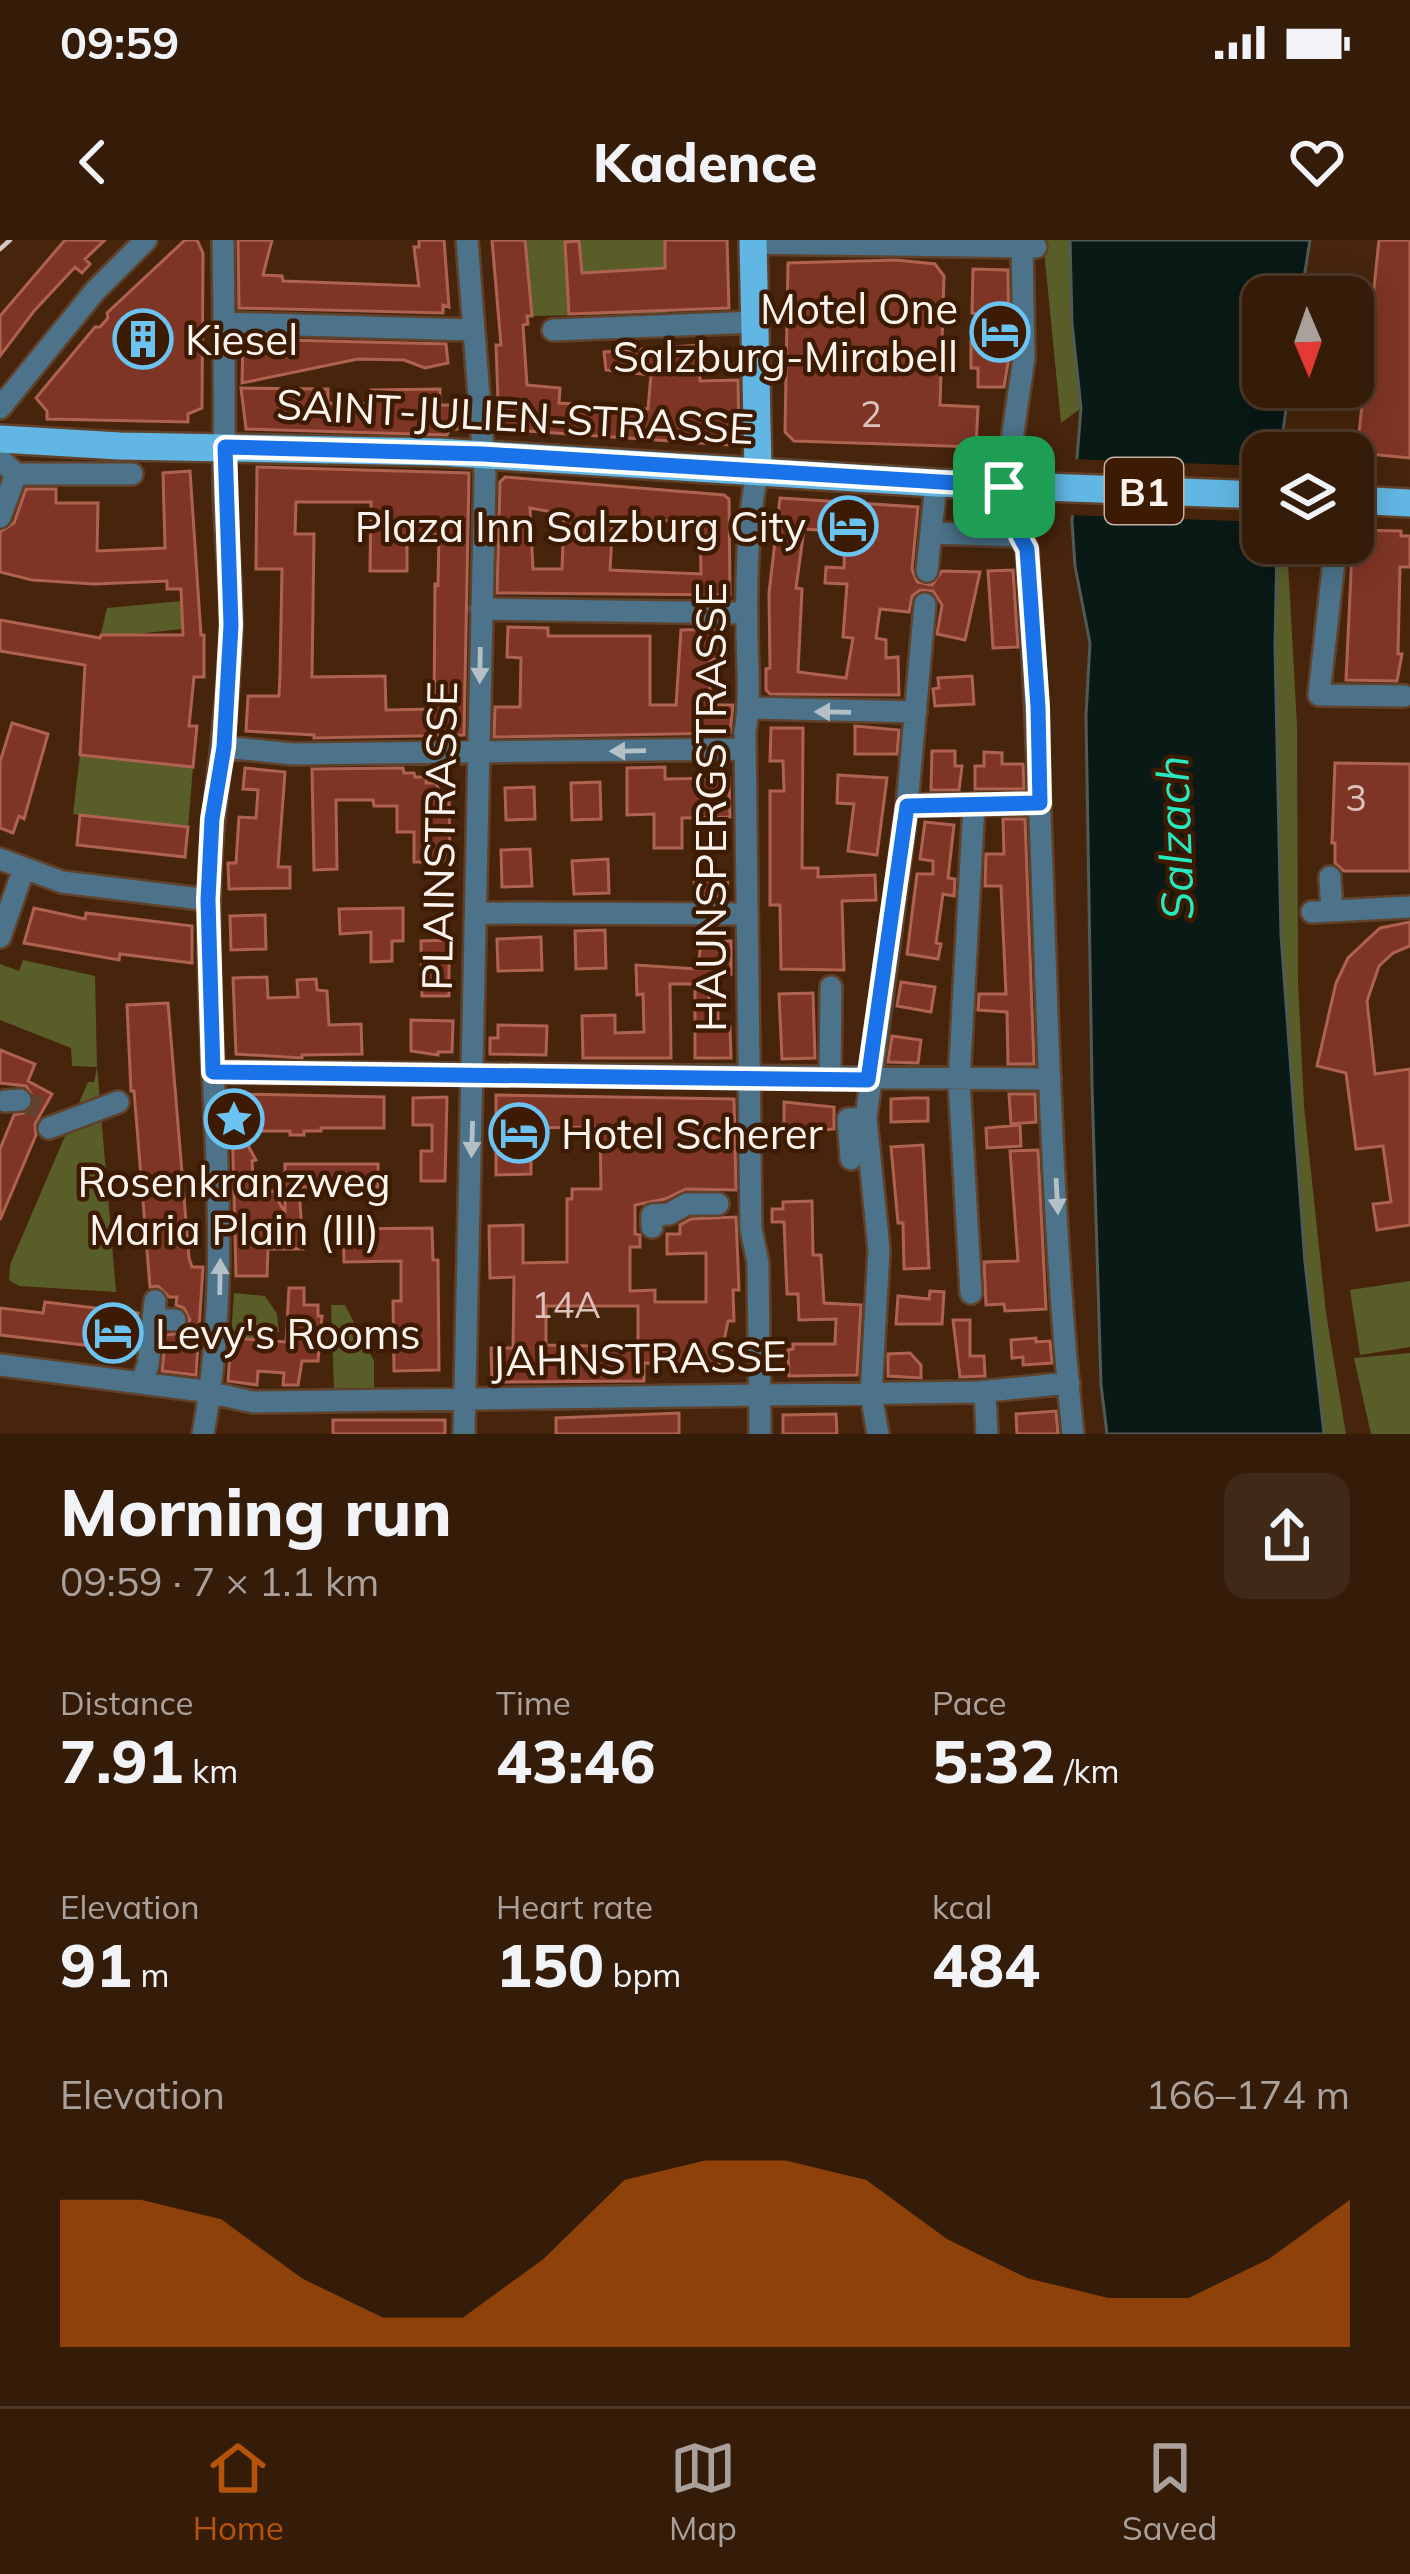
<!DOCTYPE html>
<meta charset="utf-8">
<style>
body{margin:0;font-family:Mulish,sans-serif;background:#402917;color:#f1f3f6;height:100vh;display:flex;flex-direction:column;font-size:45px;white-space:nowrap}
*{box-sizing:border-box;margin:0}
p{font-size:39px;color:#aaa19c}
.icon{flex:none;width:66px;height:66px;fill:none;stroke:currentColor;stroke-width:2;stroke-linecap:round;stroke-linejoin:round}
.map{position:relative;height:1194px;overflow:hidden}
.side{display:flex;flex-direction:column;background:#351c09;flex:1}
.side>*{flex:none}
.needle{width:78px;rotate:178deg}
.buttons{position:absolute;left:1242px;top:36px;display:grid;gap:24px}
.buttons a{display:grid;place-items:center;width:132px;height:132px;border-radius:24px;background:#351c09;box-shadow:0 6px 30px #0003,0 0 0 3px #4f3a2a;font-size:60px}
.pin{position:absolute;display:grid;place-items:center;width:102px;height:102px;color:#fff;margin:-51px;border-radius:24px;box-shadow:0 6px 18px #0006}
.round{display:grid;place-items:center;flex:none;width:126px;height:126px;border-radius:24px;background:#402917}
.headline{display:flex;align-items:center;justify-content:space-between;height:204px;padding:0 60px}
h1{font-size:66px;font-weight:800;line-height:90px}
.metrics{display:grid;grid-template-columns:repeat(3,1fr);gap:18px;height:204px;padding:12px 60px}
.metrics div{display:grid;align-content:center}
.metrics b{font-size:60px;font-weight:800}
.metrics small{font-size:33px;font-weight:400}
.metrics p{font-size:33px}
.chart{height:336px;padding:24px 60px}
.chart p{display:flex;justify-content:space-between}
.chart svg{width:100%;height:216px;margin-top:12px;fill:#b45309;opacity:.7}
.status{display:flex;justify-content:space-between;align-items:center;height:84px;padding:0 60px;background:#351c09;direction:ltr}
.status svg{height:33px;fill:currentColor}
header{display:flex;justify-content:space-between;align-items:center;height:156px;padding:0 60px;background:#351c09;font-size:54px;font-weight:800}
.menu{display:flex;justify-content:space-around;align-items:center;height:168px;border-top:3px solid #4f3a2a;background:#351c09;font-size:33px;color:#aaa19c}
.menu a{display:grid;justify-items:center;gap:6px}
.menu .current{color:#b45309}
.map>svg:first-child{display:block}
.green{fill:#595e29}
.water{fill:#091915;stroke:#525a56;stroke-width:3}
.pier{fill:#47250c}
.building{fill:#7e3525;stroke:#b06250;stroke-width:3;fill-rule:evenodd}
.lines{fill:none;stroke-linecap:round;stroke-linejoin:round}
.minor-tunnel{stroke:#62442e;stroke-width:21;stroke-dasharray:21 10;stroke-linecap:butt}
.minor-casing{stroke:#60422c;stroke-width:26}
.major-casing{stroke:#60422c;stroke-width:32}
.minor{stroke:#4c7389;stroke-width:21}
.major{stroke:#61b6e3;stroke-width:27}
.rail{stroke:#d4c6bd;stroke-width:4.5}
.oneway{fill:#b5c0c6}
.route-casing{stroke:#fff;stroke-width:24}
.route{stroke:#1a73e8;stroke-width:15}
.labels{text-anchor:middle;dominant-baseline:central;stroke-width:9;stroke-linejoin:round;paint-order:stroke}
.number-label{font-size:36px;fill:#dcc4bc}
.shield{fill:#3c1b02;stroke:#c2b2a7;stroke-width:3}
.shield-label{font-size:39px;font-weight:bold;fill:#fbf3ee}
.poi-label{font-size:42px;fill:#fbf3ee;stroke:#3c1b02;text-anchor:start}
.street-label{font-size:42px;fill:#fbf3ee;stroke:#3c1b02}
.water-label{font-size:45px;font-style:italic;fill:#28eac1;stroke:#3c1b02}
</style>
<div class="status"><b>09:59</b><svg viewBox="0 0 49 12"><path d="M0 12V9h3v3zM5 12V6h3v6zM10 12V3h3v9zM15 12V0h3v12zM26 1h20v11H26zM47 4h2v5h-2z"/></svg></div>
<header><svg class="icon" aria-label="back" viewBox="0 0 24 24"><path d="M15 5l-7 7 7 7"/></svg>Kadence<svg class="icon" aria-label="heart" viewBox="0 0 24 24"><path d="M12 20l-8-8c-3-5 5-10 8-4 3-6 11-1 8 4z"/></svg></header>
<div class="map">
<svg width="1410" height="1194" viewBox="0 0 1410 1194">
<rect width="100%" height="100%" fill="#47250c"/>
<path class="green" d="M525,0H665L667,73L532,76Z
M1043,0H1070L1072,83L1081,168L1061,183Z
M1277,303H1283V320L1288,321L1297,485L1298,743L1304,866L1326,1073L1346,1194H1324L1305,1022L1281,695L1275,407Z
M182,361V389L100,398L107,368Z
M80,515L193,527L188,587L73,574Z
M23,720L95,736L97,826L116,1052L19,1046L9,1040L10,1025L88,842H94L97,827L72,826L71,808L0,780V724L19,731Z
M1410,1041V1107L1360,1115L1350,1050Z
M234,1053L265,1056L277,1074L279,1092L271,1093L272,1102L231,1098Z
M331,1065H345L374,1121V1148H334Z
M1410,1113V1194H1371L1354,1118Z"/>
<path class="water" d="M1070,0H1310L1301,57H1263V147H1289L1280,213H1263V303H1277L1275,407L1281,695L1305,1022L1324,1194H1107L1101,1145L1092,845L1086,476L1090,403L1075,326L1072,281L1081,168L1072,83Z"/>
<path class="pier" d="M1071,219L1263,226V282L1067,275Z"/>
<path class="building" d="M65,0H105L85,19L90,24L82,33L75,27L34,71L0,116V76Z
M185,0H197L203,13L202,168L188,174V182L47,179V171L36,158L95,87H100L108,78L107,73Z
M238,0H272L263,35L282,36L283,41L419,46L414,7H419V0H444L449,67L443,65V73L239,68Z
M492,0H525L532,76H527L528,84L523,85L527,145L560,148L559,163L648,169L651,135L606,130L604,112L699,105L700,141L738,140L739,195L728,205L499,189L496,105H501Z
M665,0H727L729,68L569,74L565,2L579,1L582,33L665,28Z
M1379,0H1410V218L1357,213Z
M896,20L935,24L944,36L940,165L978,167L976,207L794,201L785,192L788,23Z
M973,29L1008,30L1009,117L1004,147H978V128H971V101H978V74L972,73Z
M243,99L446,104L448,123L425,128L404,120L358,119L242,143Z
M241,148L328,149V163L371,164V150L440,149V165H459L460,189H450L447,195L246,189Z
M257,227L469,233L464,495L314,498V495L246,491L248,456H279L280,434L282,329H256ZM296,262H371L370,331H407V294L439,295L438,345L435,344L434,469L386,470L385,436L312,437L314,294H295Z
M190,231L201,395H204V437H194L189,486H197L193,527L80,515L85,425L0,411V380L100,398L101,395H183L181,349H167V341L94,344L32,340L0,332V292L14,283L26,249H56V263H98L97,311L165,308L163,233Z
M505,237L724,255L729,259L730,355L497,353L500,242ZM530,268L564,274L562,329H533ZM613,277L700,283L701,334L610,330Z
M780,258L918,267L912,329L917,342L932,345L942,331L980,332L965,400L937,394L942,365L933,351L920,350L912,356L909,372L880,369L876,398L886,400V418L898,417L899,455L770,454L766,450V429L770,428L769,353ZM804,289L845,292L844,328L826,327L825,343L847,344L843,397L853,398L846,438L798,432L802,349L796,348Z
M1353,290L1401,291V296H1410V327H1400L1398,414H1402L1397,441L1346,440Z
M1013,330L1018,407L993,408L988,331Z
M508,387L548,388V396H650V465H676L681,390L723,389V419L710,420V465H733L730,493L494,497L495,467H520L521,418L507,417Z
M972,436L974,464L935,466L933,449L939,448L938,438Z
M12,483L48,494L24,579L19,576L13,593L0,588V522Z
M855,486L899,490L897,514H855Z
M771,488H803L802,628H818V637L875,635L876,660L842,661L844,730L781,729L780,665H770V551H784L783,521H770Z
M932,511H955V526H962L959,550H931Z
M984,512L1002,513V524H1023L1024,549H975V526H984Z
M1335,523L1410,524V631H1344L1335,623V603H1332Z
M665,527V539L729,538L730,577L682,578V608H654V574L627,575V528Z
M245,528L285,532L278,627H290V648L229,649L228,623H236L239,577L256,578L258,550L243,549Z
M403,528L404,533H414L415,537H426V543H436L442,558H449L450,622H414V592H397V566H374L373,560H336L337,629L314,630L312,529Z
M838,535L887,538L877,615L848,611L854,564L837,563Z
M600,542L601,579L572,580L571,543Z
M534,547L535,579L506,580L505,548Z
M80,575L188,587L185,617L77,605Z
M1003,579H1025L1034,824H1008L1007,772L978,770L979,754H1006L1001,646H985L986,614H1004Z
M925,582L954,585L948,638L955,639L954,656L943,654L936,703L941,704L938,719L907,714L917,634H933V621L920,619Z
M530,609L532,646L502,647L501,610Z
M608,619L609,653L574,654L572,621Z
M727,631L728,656L695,657L694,632Z
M34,668L85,679L86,673L192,686V723L120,714L119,720L24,703Z
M403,668V701H392V721L371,722V692L340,694L339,669Z
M265,675L266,709L231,710L230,676Z
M1410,682V706L1393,713L1379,726L1367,761L1375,834L1410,829V985L1377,990L1373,964L1391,962L1383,906L1356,909L1346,833L1317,826L1336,743L1348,718L1380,688Z
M605,690L606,728L576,729L575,691Z
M541,697L542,730L498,731L497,699Z
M449,700V756H422L421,701Z
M731,701V734L709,735V764H718V787H730L731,818H695V744H670L671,818H583L582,776L615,775V793L644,792L643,754L637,755L636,725L698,729L701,702Z
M267,737L268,758L298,757L297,740L316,739L317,750L327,751L329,785L361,784L362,814L302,815V818L236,814L233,738Z
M901,742L935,747L931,772L897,766Z
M813,753L815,818L782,819L779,754Z
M168,763L189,1018L192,1027H203L196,1135L162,1131L166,1095L183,1093L190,1080L184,1068L176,1065L177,1057H169L158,1046L150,1047L134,851H131L127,765Z
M411,780L453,781L452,812H438V815L411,811Z
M498,785L547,786L546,815L490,814V798H498Z
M892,796L921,800L918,823L888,822Z
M0,810L35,824L28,841L52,854L35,884L36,895L0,980V909L14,875L29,872L35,860L26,846L0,843Z
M236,854L384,857V888H321V891H304V895H290V891H240L256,920L252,921L254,952L273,951L285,973V924H378V947H299L303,1009H268L267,1036H236L232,875L236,883Z
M1009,854H1035L1036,882L1011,884Z
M496,855L734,859L736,950L686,949L665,959L635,965V994L640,995V1007H630V1051L655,1050V1062H706V1013L667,1014V994H680V985L691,979L736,977L739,1050H733L734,1081H728L719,1125L644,1123V1141L492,1142L491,1108H513L514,1037L490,1038L489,986L523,985V1023L567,1022V959H572V949H601L600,887L531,888V934L496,935ZM546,1066H638V1107L546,1105Z
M447,857L445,941H421V911H432V885H413V858Z
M915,858H928V881L891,882V859Z
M784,862L834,867V889L784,894Z
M1020,885L1021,906L987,908L986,888Z
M923,905L929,1028L904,1029L903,983H898L891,907Z
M1038,910L1046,1069L1005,1071L1004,1064L986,1065L984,1022L1018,1021L1010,911Z
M812,961L813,1015H821L824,1063L861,1065L857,1135L789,1136L788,1110L793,1109V1104H835L836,1079L799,1080L798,1054H787L784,982H772V969H783V962Z
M432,988L433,1020H438L439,1130L394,1131L393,1061H401V1021L344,1022L343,989Z
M289,1048H304V1065H318V1076H322L318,1121H302L298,1145H283L284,1133L258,1131L257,1145L228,1141L231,1098L286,1102Z
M930,1051L944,1052L942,1084H896L898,1056L929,1059Z
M45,1062L138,1073L134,1111L0,1095V1068L43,1073Z
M953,1080H970V1116H984L985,1136L960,1137Z
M1036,1098V1102L1050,1101L1052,1123L1023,1125V1117L1012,1118L1011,1100Z
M910,1113L921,1125V1138L888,1136V1114Z
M1056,1171L1058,1194H1017L1016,1174Z
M679,1173V1194H556V1178Z
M836,1174L837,1194H783V1175Z
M333,1180H445V1194H333Z"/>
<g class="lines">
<path class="minor-tunnel" d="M20,860L46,871"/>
<g class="minor-casing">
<path id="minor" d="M753,3L1036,7
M224,83L473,90
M553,90L758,82
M0,168L95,51L146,0
M0,219L16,234H132
M758,229C747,280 746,337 747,389C747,423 751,458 745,492L751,989L758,1023L760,1194
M1005,247L1024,118L1022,0
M1022,247L1020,296L1027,309C1047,604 1043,900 1073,1194
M0,277L16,234
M931,293L1020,296
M1336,303L1319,455L1404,456
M927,331L936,243
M481,369L747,373
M749,468L916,472
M224,507L293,514L745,509
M907,565L1040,564
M0,619L62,642L209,660
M1330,637L1332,671
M1312,672L1410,667
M476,673L747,674
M0,697L24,628
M213,832L1050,839
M830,838L831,747
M5,861L20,860
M49,888L118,862
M851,919L848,879L866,878
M652,987V975L669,974L687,964H718
M971,1053L959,841L974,564
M155,1061L153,1079L175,1080
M0,1125L203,1151L253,1162L978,1152L1069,1143
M141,1143L148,1125L153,1079
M985,1152L987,1194
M203,1194C236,1015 206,840 209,660C210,569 229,481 231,390C232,335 223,281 224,227C225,151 224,76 223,0
M464,1194L485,235L467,0
M878,1194L871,1154L879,1010L866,878L907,565L925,364"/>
</g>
<g class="major-casing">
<path id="major" d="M753,0L758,229
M0,199L120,206L438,212L936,243L1263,255
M1353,260L1410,263"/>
</g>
<use href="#minor" class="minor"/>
<use href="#major" class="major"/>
<path class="rail" d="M0,9L10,0"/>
</g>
<defs><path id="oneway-solid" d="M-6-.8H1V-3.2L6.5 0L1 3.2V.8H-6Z" transform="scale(3)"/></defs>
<g class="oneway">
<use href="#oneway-solid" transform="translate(480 425) rotate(91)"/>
<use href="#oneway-solid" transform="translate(833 472) rotate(-179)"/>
<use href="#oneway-solid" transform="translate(628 511) rotate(179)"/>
<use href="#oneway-solid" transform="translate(472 899) rotate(92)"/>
<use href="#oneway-solid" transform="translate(1057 956) rotate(87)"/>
<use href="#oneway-solid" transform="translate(220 1037) rotate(-89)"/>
</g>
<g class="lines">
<g class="route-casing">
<path id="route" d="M225,207L483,214L1022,247L1020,296L1027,309L1038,467L1040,563L907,566L868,840L213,832L208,660L212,579L224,507L231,385Z"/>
</g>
<use href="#route" class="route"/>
</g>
<defs>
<g id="hotel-ring" transform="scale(3)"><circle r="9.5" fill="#3c1b02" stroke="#6bc3f2" stroke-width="1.5"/><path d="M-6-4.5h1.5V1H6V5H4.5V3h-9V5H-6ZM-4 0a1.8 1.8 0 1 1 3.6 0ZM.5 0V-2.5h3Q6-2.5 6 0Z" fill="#6bc3f2"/></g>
<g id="building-ring" transform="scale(3)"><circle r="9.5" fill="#3c1b02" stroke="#6bc3f2" stroke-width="1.5"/><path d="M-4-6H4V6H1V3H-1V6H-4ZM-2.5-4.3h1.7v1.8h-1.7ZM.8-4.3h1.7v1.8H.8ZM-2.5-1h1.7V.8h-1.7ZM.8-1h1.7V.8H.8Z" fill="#6bc3f2"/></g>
<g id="sight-ring" transform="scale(3)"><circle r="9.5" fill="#3c1b02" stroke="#6bc3f2" stroke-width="1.5"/><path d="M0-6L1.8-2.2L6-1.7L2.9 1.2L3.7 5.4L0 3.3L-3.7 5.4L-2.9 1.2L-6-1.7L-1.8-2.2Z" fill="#6bc3f2"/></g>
</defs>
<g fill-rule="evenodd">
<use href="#hotel-ring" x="1000" y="92"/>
<use href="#building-ring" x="143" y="99"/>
<use href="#hotel-ring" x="848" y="286"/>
<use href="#sight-ring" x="234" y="879"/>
<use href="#hotel-ring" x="519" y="893"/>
<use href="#hotel-ring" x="113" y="1093"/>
</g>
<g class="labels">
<g class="number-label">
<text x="871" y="173">2</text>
<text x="1356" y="557">3</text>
<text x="566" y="1064">14A</text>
</g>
<rect class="shield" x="1105" y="218" width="78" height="66" rx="9"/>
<g class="shield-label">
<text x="1144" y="251">B1</text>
</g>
<g class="poi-label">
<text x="958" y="68" text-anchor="end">Motel One<tspan x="958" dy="48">Salzburg-Mirabell</tspan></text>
<text x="185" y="99">Kiesel</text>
<text x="806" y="286" text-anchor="end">Plaza Inn Salzburg City</text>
<text x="561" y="893">Hotel Scherer</text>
<text x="234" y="941" text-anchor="middle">Rosenkranzweg<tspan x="234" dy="48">Maria Plain (III)</tspan></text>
<text x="155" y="1093">Levy's Rooms</text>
</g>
<g class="street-label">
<text transform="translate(515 176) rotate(3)">SAINT-JULIEN-STRASSE</text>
<text transform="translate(710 567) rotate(-90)">HAUNSPERGSTRASSE</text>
<text transform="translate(439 596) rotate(-89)">PLAINSTRASSE</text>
<text transform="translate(639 1118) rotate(-1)">JAHNSTRASSE</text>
</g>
<g class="water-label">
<text transform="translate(1174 598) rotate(-92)">Salzach</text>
</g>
</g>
</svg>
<div class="buttons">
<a><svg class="needle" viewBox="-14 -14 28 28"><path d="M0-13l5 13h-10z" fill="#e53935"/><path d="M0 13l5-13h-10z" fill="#aaa19c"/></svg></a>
<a><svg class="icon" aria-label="layers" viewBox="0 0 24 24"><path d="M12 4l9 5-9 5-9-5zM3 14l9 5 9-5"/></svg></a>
</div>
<div class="pin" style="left:1004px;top:247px;background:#1e9e55"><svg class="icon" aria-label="arrive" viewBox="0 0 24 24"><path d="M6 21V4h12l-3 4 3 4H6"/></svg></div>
</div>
<section class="side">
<div class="headline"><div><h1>Morning run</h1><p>09:59 · 7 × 1.1 km</p></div><a class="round"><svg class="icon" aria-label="share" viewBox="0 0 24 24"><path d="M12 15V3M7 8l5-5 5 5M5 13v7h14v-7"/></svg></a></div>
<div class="metrics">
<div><p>Distance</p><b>7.91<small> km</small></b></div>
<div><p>Time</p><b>43:46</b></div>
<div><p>Pace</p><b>5:32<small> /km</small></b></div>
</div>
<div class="metrics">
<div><p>Elevation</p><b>91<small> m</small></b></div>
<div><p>Heart rate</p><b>150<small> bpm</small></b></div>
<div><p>kcal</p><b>484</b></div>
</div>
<div class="chart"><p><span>Elevation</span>166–174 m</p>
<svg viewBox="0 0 160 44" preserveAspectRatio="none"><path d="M0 44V14L10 14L20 18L30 30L40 38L50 38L60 26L70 10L80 6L90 6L100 10L110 22L120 30L130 34L140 34L150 26L160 14V44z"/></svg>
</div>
</section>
<nav class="menu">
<a class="current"><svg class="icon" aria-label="home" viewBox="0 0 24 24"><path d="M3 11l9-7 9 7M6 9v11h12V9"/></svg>Home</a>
<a><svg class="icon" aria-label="map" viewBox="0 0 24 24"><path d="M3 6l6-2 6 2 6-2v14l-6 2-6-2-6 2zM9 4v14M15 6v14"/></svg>Map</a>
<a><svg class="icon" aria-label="saved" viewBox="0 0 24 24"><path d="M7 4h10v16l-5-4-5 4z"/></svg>Saved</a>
</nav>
